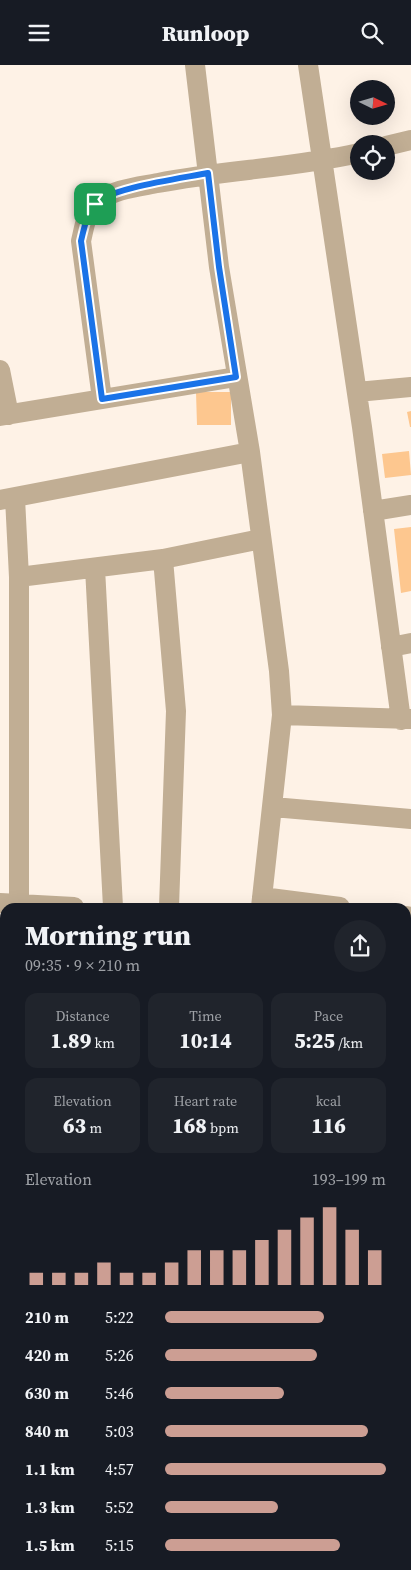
<!DOCTYPE html>
<meta charset="utf-8">
<style>
body{margin:0;font-family:"Source Serif 4",serif;background:#20242c;color:#f1f3f6;height:100vh;display:flex;flex-direction:column;font-size:19px;white-space:nowrap}
*{box-sizing:border-box;margin:0}
p{font-size:16px;color:#9ea1a6}
.icon{flex:none;width:28px;height:28px;fill:none;stroke:currentColor;stroke-width:2;stroke-linecap:round;stroke-linejoin:round}
.map{position:relative;flex:1;overflow:hidden}
.sheet{position:absolute;left:0px;top:838px;width:411px;height:668px;display:flex;flex-direction:column;background:#171b24;border-radius:15px 15px 0 0;box-shadow:0 5px 20px #0002}
.sheet>*{flex:none}
.needle{width:32px;rotate:95deg}
.controls{position:absolute;left:350px;top:15px;display:grid;gap:10px}
.controls a{display:grid;place-items:center;width:45px;height:45px;border-radius:50%;background:#171b24;box-shadow:0 5px 20px #0002;font-size:25px}
.pin{position:absolute;display:grid;place-items:center;width:42px;height:42px;color:#fff;margin:-21px;border-radius:10px;box-shadow:0 2px 8px #0006}
.round{display:grid;place-items:center;flex:none;width:52px;height:52px;border-radius:26px;background:#20242c}
.head{display:flex;align-items:center;justify-content:space-between;height:85px;padding:0 25px}
h1{font-size:28px;font-weight:800;line-height:38px}
.metrics{display:grid;grid-template-columns:repeat(3,1fr);gap:8px;height:85px;padding:5px 25px}
.metrics div{display:grid;align-content:center;border-radius:12px;background:#20242c;text-align:center}
.metrics b{font-size:21px;font-weight:800}
.metrics small{font-size:14px;font-weight:400}
.metrics p{font-size:14px}
.chart{height:140px;padding:10px 25px}
.chart p{display:flex;justify-content:space-between}
.chart svg{width:100%;height:90px;margin-top:5px;stroke:#cc9e93;stroke-width:6}
ul{padding:0 25px;list-style:none;font-size:16px}
li{display:grid;grid-template-columns:80px 60px 1fr;align-items:center;height:38px}
li i{height:12px;border-radius:6px;background:#cc9e93}
header{display:flex;justify-content:space-between;align-items:center;height:65px;padding:0 25px;background:#171b24;font-size:22px;font-weight:800}
.map>svg:first-child{display:block}
.building{fill:#fdc78f}
.lines{fill:none;stroke-linecap:round;stroke-linejoin:round}
.minor{stroke:#c1ae94;stroke-width:20}
.route-casing{stroke:#fff;stroke-width:10}
.route{stroke:#1a73e8;stroke-width:6}
</style>
<header><svg class="icon" aria-label="menu" viewBox="0 0 24 24"><path d="M4 6h16M4 12h16M4 18h16"/></svg>Runloop<svg class="icon" aria-label="search" viewBox="0 0 24 24"><circle cx="10" cy="10" r="6"/><path d="M15 15l6 6"/></svg></header>
<div class="map">
<svg width="411" height="1505" viewBox="0 0 411 1505">
<rect width="100%" height="100%" fill="#fef2e6"/>
<path class="building" d="M196,327H231V360H197Z
M411,346V362H410L407,347Z
M409,386L411,410L385,413L382,389Z
M411,462V526L401,528L394,464Z"/>
<g class="lines">
<path class="minor" d="M195,0L219,202L250,387L279,606L282,650L261,842
M308,0L362,362L401,655
M386,81L411,75
M0,305L9,350
M357,327L411,322
M102,334L81,176C84,164 86,146 96,138C113,124 137,122 158,118C224,105 293,103 359,88
M0,351L236,312
M15,433L19,512
M0,435L250,387
M373,446L411,440
M163,494L176,646L169,842
M95,503L113,842
M391,582L411,578
M282,650L411,654
M273,742L411,754
M262,832L340,842
M0,838L74,842
M19,840V512L163,494L261,474
M406,851L411,852
M406,959H411
M406,1090L411,1091"/>
</g>
<g class="lines">
<g class="route-casing">
<path id="route" d="M208,108L219,202L236,312L102,334L81,176C84,164 86,151 94,140C107,123 184,113 208,108Z"/>
</g>
<use href="#route" class="route"/>
</g>
</svg>
<div class="controls">
<a><svg class="needle" viewBox="-14 -14 28 28"><path d="M0-13l5 13h-10z" fill="#e53935"/><path d="M0 13l5-13h-10z" fill="#9ea1a6"/></svg></a>
<a><svg class="icon" aria-label="locate" viewBox="0 0 24 24"><circle cx="12" cy="12" r="6"/><path d="M12 2v4M12 18v4M2 12h4M18 12h4"/></svg></a>
</div>
<div class="pin" style="left:95px;top:139px;background:#1e9e55"><svg class="icon" aria-label="arrive" viewBox="0 0 24 24"><path d="M6 21V4h12l-3 4 3 4H6"/></svg></div>
<section class="sheet">
<div class="head"><div><h1>Morning run</h1><p>09:35 · 9 × 210 m</p></div><a class="round"><svg class="icon" aria-label="share" viewBox="0 0 24 24"><path d="M12 15V3M7 8l5-5 5 5M5 13v7h14v-7"/></svg></a></div>
<div class="metrics">
<div><p>Distance</p><b>1.89<small> km</small></b></div>
<div><p>Time</p><b>10:14</b></div>
<div><p>Pace</p><b>5:25<small> /km</small></b></div>
</div>
<div class="metrics">
<div><p>Elevation</p><b>63<small> m</small></b></div>
<div><p>Heart rate</p><b>168<small> bpm</small></b></div>
<div><p>kcal</p><b>116</b></div>
</div>
<div class="chart"><p><span>Elevation</span>193–199 m</p>
<svg viewBox="0 0 160 44" preserveAspectRatio="none"><path d="M5 44V38M15 44V38M25 44V38M35 44V33M45 44V38M55 44V38M65 44V33M75 44V27M85 44V27M95 44V27M105 44V22M115 44V17M125 44V11M135 44V6M145 44V17M155 44V27"/></svg>
</div>
<ul>
<li><b>210 m</b>5:22<i style="width:72%"></i></li>
<li><b>420 m</b>5:26<i style="width:69%"></i></li>
<li><b>630 m</b>5:46<i style="width:54%"></i></li>
<li><b>840 m</b>5:03<i style="width:92%"></i></li>
<li><b>1.1 km</b>4:57<i style="width:100%"></i></li>
<li><b>1.3 km</b>5:52<i style="width:51%"></i></li>
<li><b>1.5 km</b>5:15<i style="width:79%"></i></li>
</ul>
</section>
</div>
